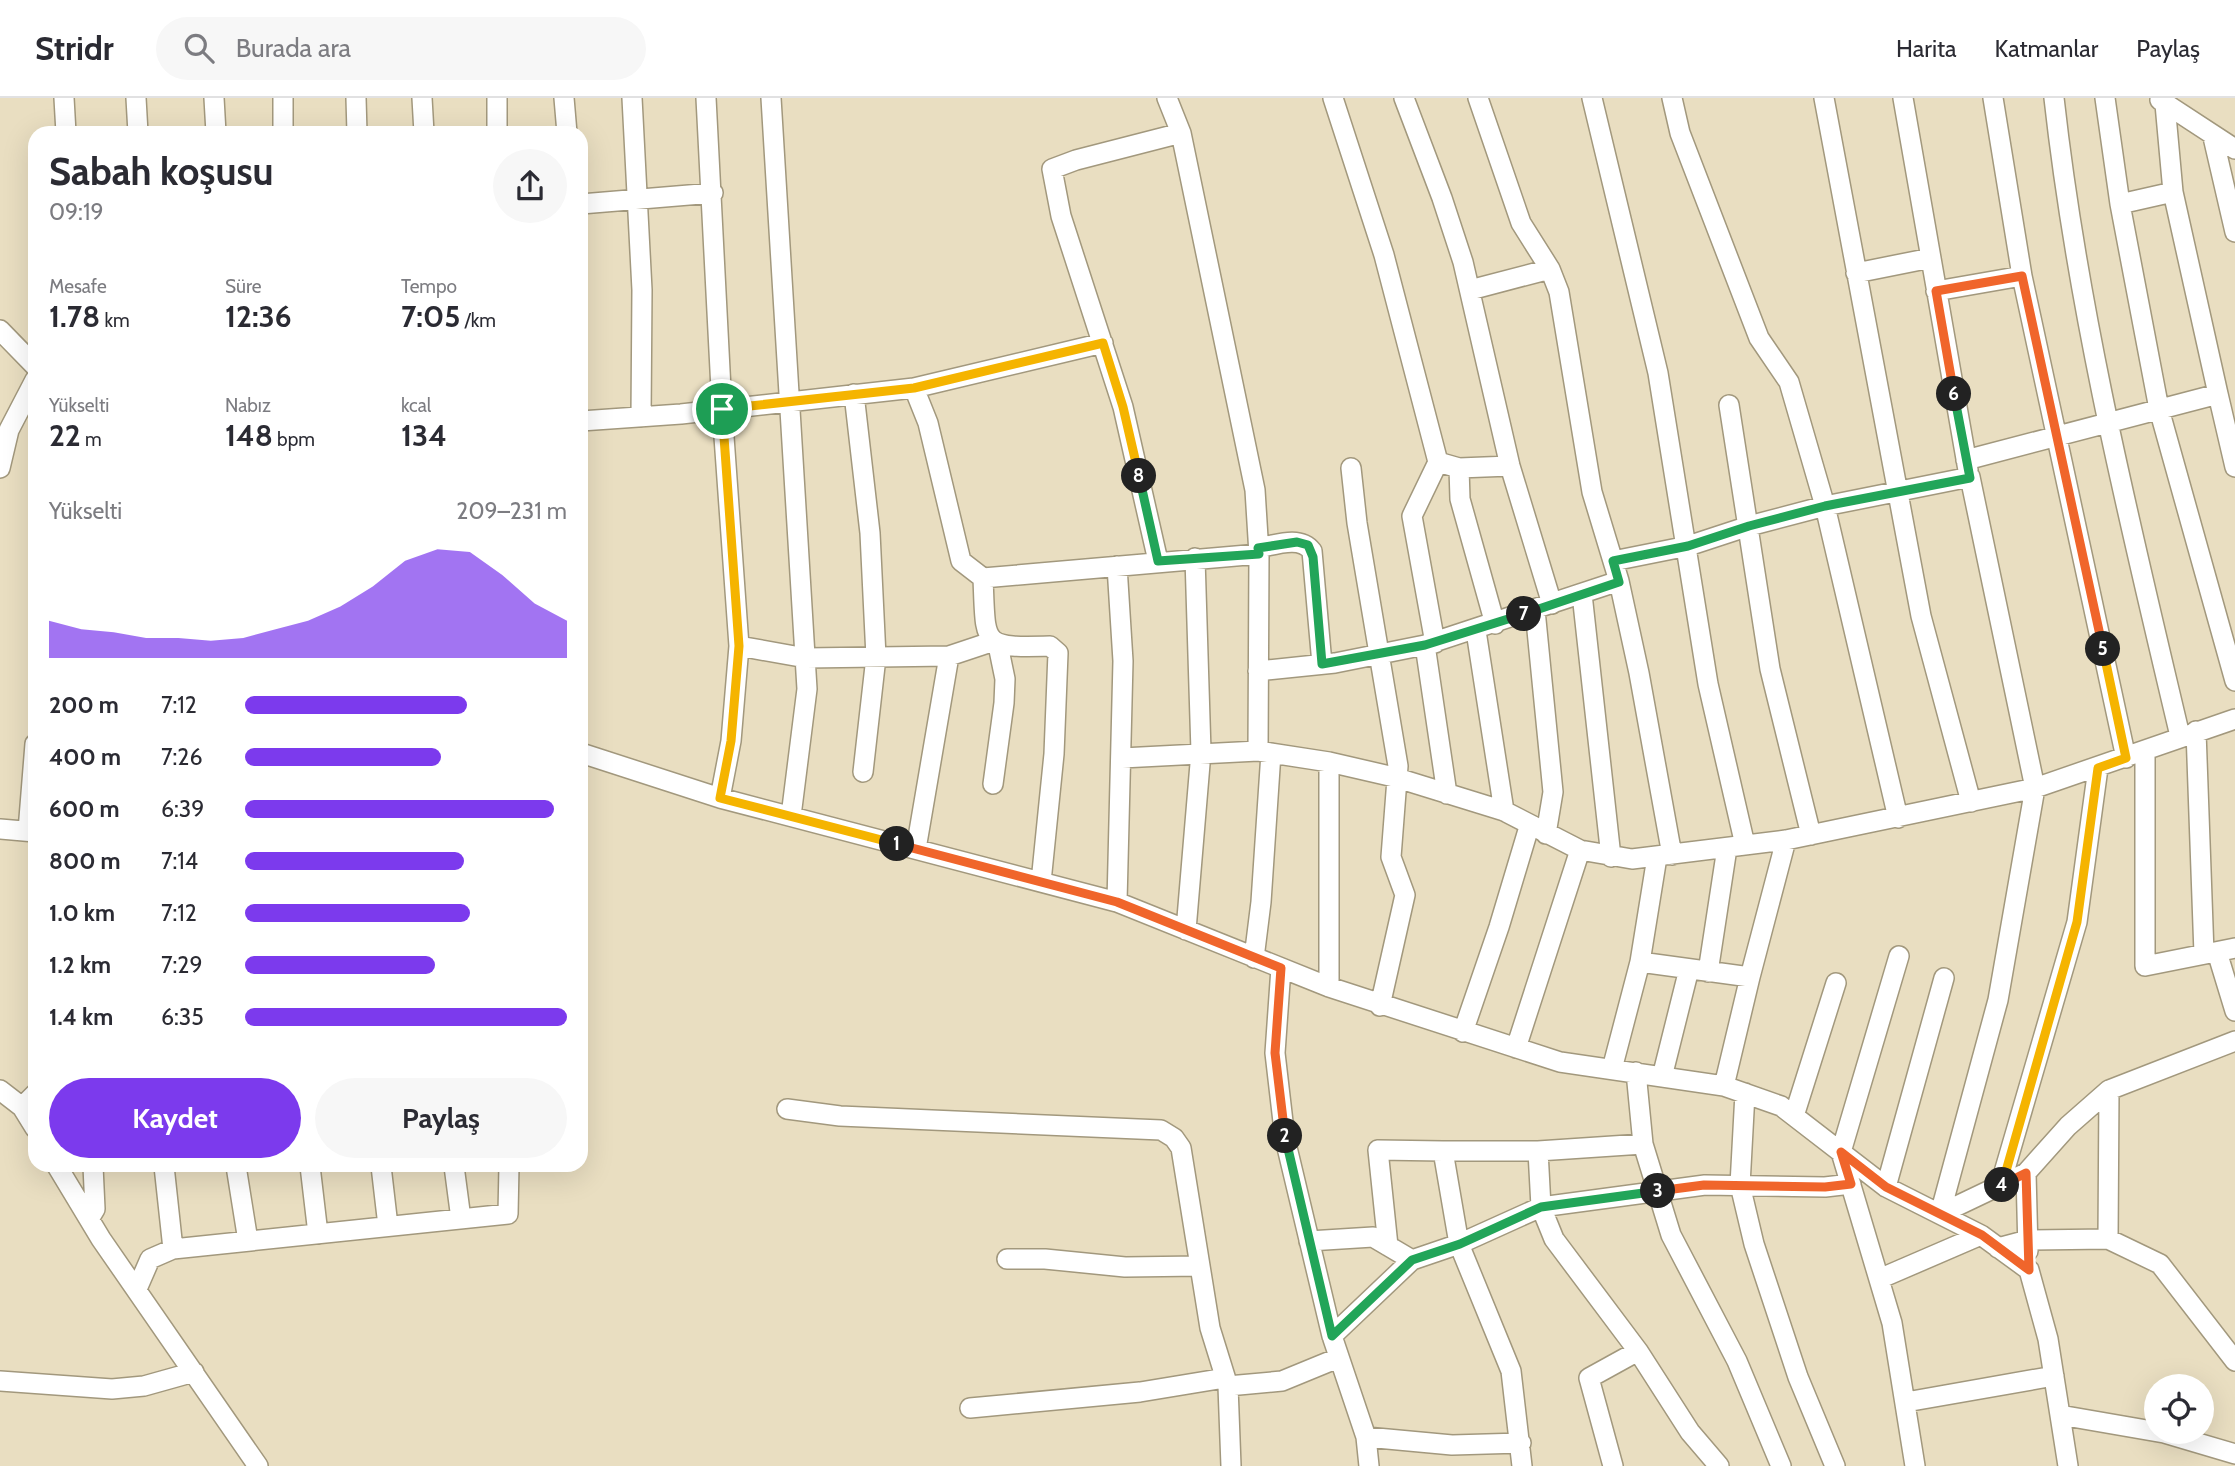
<!DOCTYPE html>
<html lang="tr">
<meta charset="utf-8">
<style>
body{margin:0;font-family:Cabin,sans-serif;background:#f7f7f7;color:#2b2b33;height:100vh;display:flex;flex-direction:column;font-size:26px;white-space:nowrap}
*{box-sizing:border-box;margin:0}
p{font-size:23px;color:#7c7c81}
.icon{flex:none;width:38px;height:38px;fill:none;stroke:currentColor;stroke-width:2;stroke-linecap:round;stroke-linejoin:round}
.map{position:relative;flex:1;overflow:hidden}
.details{position:absolute;left:28px;top:28px;width:560px;height:1046px;display:flex;flex-direction:column;background:#fff;border-radius:21px;box-shadow:0 7px 28px #0002}
.details>*{flex:none}
.tools{position:absolute;left:2144px;top:1276px;display:grid;gap:14px}
.tools a{display:grid;place-items:center;width:70px;height:70px;border-radius:50%;background:#fff;box-shadow:0 7px 28px #0002;font-size:35px}
.pin{position:absolute;display:grid;place-items:center;width:60px;height:60px;color:#fff;margin:-30px;border:4px solid #fff;border-radius:50%;box-shadow:0 2px 7px #0007}
.km{position:absolute;width:35px;height:35px;margin:-18px;border-radius:50%;background:#222;color:#fff;font-size:19px;line-height:35px;text-align:center}
.round{display:grid;place-items:center;flex:none;width:74px;height:74px;border-radius:37px;background:#f7f7f7}
.overview{display:flex;align-items:center;justify-content:space-between;height:119px;padding:0 21px}
h1{font-size:38px;font-weight:800;line-height:52px}
.stats{display:grid;grid-template-columns:repeat(3,1fr);gap:10px;height:119px;padding:7px 21px}
.stats div{display:grid;align-content:center}
.stats b{font-size:30px;font-weight:800}
.stats small{font-size:19px;font-weight:400}
.stats p{font-size:19px}
.chart{height:196px;padding:14px 21px}
.chart p{display:flex;justify-content:space-between}
.chart svg{width:100%;height:126px;margin-top:7px;fill:#7c3aed;opacity:.7}
.action{display:flex;gap:14px;margin-top:auto;padding:14px 21px}
.action a{flex:1;height:80px;border-radius:42px;background:#7c3aed;color:#fff;font-size:28px;font-weight:800;line-height:80px;text-align:center}
.action a+a{background:#f7f7f7;color:#2b2b33}
ul{padding:0 21px;list-style:none;font-size:23px}
li{display:grid;grid-template-columns:112px 84px 1fr;align-items:center;height:52px}
li i{height:18px;border-radius:9px;background:#7c3aed}
header{display:flex;align-items:center;gap:42px;box-sizing:border-box;height:98px;padding:0 35px;background:#fff;border-bottom:2px solid #e1e1e2}
header strong{font-size:33px}
nav{display:flex;gap:38px;margin-inline-start:auto;font-size:24px}
.search{width:490px;height:63px;background:#f7f7f7;display:flex;align-items:center;gap:18px;box-sizing:border-box;padding:0 24px;border-radius:38px;color:#7c7c81;font-size:26px}
.map>svg:first-child{display:block}
.lines{fill:none;stroke-linecap:round;stroke-linejoin:round}
.minor-casing{stroke:#a2987d;stroke-width:22}
.minor{stroke:#fff;stroke-width:19}
.split-1-casing{stroke:#fff;stroke-width:14}
.split-2-casing{stroke:#fff;stroke-width:14}
.split-3-casing{stroke:#fff;stroke-width:14}
.split-4-casing{stroke:#fff;stroke-width:14}
.split-5-casing{stroke:#fff;stroke-width:14}
.split-6-casing{stroke:#fff;stroke-width:14}
.split-7-casing{stroke:#fff;stroke-width:14}
.split-8-casing{stroke:#fff;stroke-width:14}
.split-9-casing{stroke:#fff;stroke-width:14}
.split-1{stroke:#f5b400;stroke-width:9}
.split-2{stroke:#f0652b;stroke-width:9}
.split-3{stroke:#22a559;stroke-width:9}
.split-4{stroke:#f0652b;stroke-width:9}
.split-5{stroke:#f5b400;stroke-width:9}
.split-6{stroke:#f0652b;stroke-width:9}
.split-7{stroke:#22a559;stroke-width:9}
.split-8{stroke:#22a559;stroke-width:9}
.split-9{stroke:#f5b400;stroke-width:9}
</style>
<header>
<strong>Stridr</strong>
<div class="search"><svg class="icon" aria-label="search" viewBox="0 0 24 24"><circle cx="10" cy="10" r="6"/><path d="M15 15l6 6"/></svg>Burada ara</div>
<nav><a>Harita</a><a>Katmanlar</a><a>Paylaş</a></nav>
</header>
<div class="map">
<svg width="2235" height="1368" viewBox="0 0 2235 1368">
<rect width="100%" height="100%" fill="#e9dec1"/>
<g class="lines">
<g class="minor-casing">
<path id="minor" d="M64,0L66,35
M136,0L138,35
M214,0L216,35
M356,0L357,35
M422,0L424,35
M497,0V35
M564,0L567,35
M632,0L642,192L641,319
M706,0L722,311L739,548L731,643L720,700
M771,0L807,591L791,718
M1167,0L1181,35L1255,392L1259,456L1258,653
M1333,0L1384,157L1438,364L1459,370L1510,368
M1404,0L1442,100L1463,164L1510,368L1552,506
M1478,0L1521,125L1550,171L1559,194L1592,394L1619,483L1639,575L1672,757
M1592,0L1658,275L1708,586L1745,747
M1672,0L1680,35L1759,240L1789,284L1825,408L1898,720
M1824,0L1921,518L1971,704
M1903,0L1968,372
M1993,0L2022,178L2126,660
M2054,0C2078,216 2130,426 2180,638
M2105,0L2120,106
M2160,2L2235,51
M283,35V0
M2213,39L2235,134
M2173,94L2120,106L2159,311L2235,583
M581,106L713,95
M1856,175L1931,160
M1470,192L1550,171
M1936,193L2022,178
M0,232L35,268
M914,290L1103,245
M854,296L870,435L876,559L863,674
M2218,296L2235,369
M1729,307L1770,571L1811,737
M581,323L681,316L914,290L928,325L961,463L983,480L1259,456
M1966,362L2218,296L2173,94L2165,6
M0,370L9,332L35,282
M1351,370L1357,425L1398,668L1391,759L1405,797L1380,908
M1459,370L1460,401L1495,526
M1258,450C1275,447 1300,437 1312,453L1322,566
M1158,463L1123,309L1061,118L1052,71L1076,62L1181,35
M1613,463L1688,448L1749,428L1825,408L1970,379L2035,690L1998,902L1940,1116
M1117,468L1123,563L1117,804
M983,480C986,548 980,550 1050,548L1058,555L1054,656L1041,784
M1582,496L1611,759
M1535,512L1553,694L1546,736
M1476,533L1504,713
M1435,545L1412,418L1438,364
M1425,547L1447,696
M739,548L806,560L949,558L994,543
M1258,573L1335,565L1425,547L1619,483
M2196,633L2204,856
M2145,653V868L2235,850
M581,655L720,700L1117,804L1329,889L1560,964L1724,988L1781,1008L1886,1089L1981,1137L2029,1172L2048,1241L2068,1368
M1122,660L1258,653L1329,664L1394,679L1504,713L1580,752L1632,761L1786,742L2035,690L2235,621
M993,686L1004,605L1005,581L998,547
M0,731L35,734
M28,733L35,646
M916,751L949,558
M1186,832L1201,654L1195,460
M2217,854L2235,913
M1899,858L1841,1054L1892,1225L1915,1368
M1254,860L1261,804L1271,655
M1640,864L1657,759
M1281,870L1275,955L1285,1041L1332,1238L1366,1339L1369,1368
M1708,874L1727,750
M1329,889V664
M1463,934L1499,829L1529,729
M1516,950L1580,752
M1612,971L1640,864L1750,879L1786,742
M1636,974L1643,1046L1671,1137L1737,1263L1781,1368
M1662,979L1689,871
M1724,988L1750,879
M0,992L22,1009L35,1030
M1745,995L1740,1087L1754,1146L1798,1279L1835,1368
M22,1009L35,996
M787,1011L840,1018L1161,1032L1174,1040L1181,1050L1210,1230L1228,1288L1231,1368
M1794,1018L1836,885
M1538,1053L1541,1109L1554,1141L1638,1253L1690,1334L1719,1368
M57,1068L101,1141L258,1368
M164,1068L173,1151
M236,1068L248,1143
M310,1068L318,1136
M381,1068L388,1128
M454,1068L461,1121
M2026,1075L2028,1153
M2000,1088L2077,824L2098,670
M1886,1089L1944,880
M1940,1116L2026,1075L2068,1028L2109,992
M89,1121L95,1111L93,1068
M2108,1141L2109,992L2235,943
M1309,1143L1373,1139L1412,1162L1459,1146L1443,1053H1538L1643,1046
M1388,1148L1378,1052L1443,1053
M1998,1150L2028,1142L2108,1141L2160,1166L2235,1263
M1007,1161H1045L1125,1169L1200,1168
M1879,1181L1981,1137
M137,1191L150,1161L173,1151L508,1116L509,1068
M1332,1238L1412,1162
M0,1283L112,1291L144,1288L194,1274
M1228,1288L1282,1283L1338,1260
M1906,1304L2054,1278
M970,1310L1140,1294L1225,1280
M2060,1317L2164,1335L2235,1356
M1366,1339L1452,1347L1521,1345
M1522,1368L1511,1273L1459,1146L1541,1109L1705,1087L1825,1089L1851,1086
M1613,1368L1589,1280L1638,1253"/>
</g>
<use href="#minor" class="minor"/>
</g>
<g class="lines">
<g class="split-1-casing">
<path id="split-1" d="M722,311L739,548L731,643L720,700L897,746"/>
</g>
<g class="split-2-casing">
<path id="split-2" d="M897,746L1117,804L1281,870L1275,955L1285,1038"/>
</g>
<g class="split-3-casing">
<path id="split-3" d="M1285,1038L1332,1238L1412,1162L1460,1146L1541,1109L1658,1093"/>
</g>
<g class="split-4-casing">
<path id="split-4" d="M1658,1093L1704,1087L1825,1089L1851,1086L1841,1054L1886,1089L1982,1137L2029,1172L2026,1075L2002,1087"/>
</g>
<g class="split-5-casing">
<path id="split-5" d="M2002,1087L2077,824L2098,670L2126,660L2103,551"/>
</g>
<g class="split-6-casing">
<path id="split-6" d="M1954,296L1936,193L2022,178L2103,551"/>
</g>
<g class="split-7-casing">
<path id="split-7" d="M1524,516L1619,484L1613,463L1688,448L1749,428L1825,408L1970,380L1954,296"/>
</g>
<g class="split-8-casing">
<path id="split-8" d="M1139,378L1158,463L1259,456L1258,450L1297,444L1308,447L1313,459L1322,566L1425,547L1524,516"/>
</g>
<g class="split-9-casing">
<path id="split-9" d="M722,311L914,290L1103,245L1123,309L1139,378"/>
</g>
<use href="#split-1" class="split-1"/>
<use href="#split-2" class="split-2"/>
<use href="#split-3" class="split-3"/>
<use href="#split-4" class="split-4"/>
<use href="#split-5" class="split-5"/>
<use href="#split-6" class="split-6"/>
<use href="#split-7" class="split-7"/>
<use href="#split-8" class="split-8"/>
<use href="#split-9" class="split-9"/>
</g>
</svg>
<div class="tools">
<a><svg class="icon" aria-label="locate" viewBox="0 0 24 24"><circle cx="12" cy="12" r="6"/><path d="M12 2v4M12 18v4M2 12h4M18 12h4"/></svg></a>
</div>
<div class="pin" style="left:722px;top:311px;background:#1e9e55"><svg class="icon" aria-label="arrive" viewBox="0 0 24 24"><path d="M6 21V4h12l-3 4 3 4H6"/></svg></div>
<b class="km" style="left:897px;top:746px">1</b>
<b class="km" style="left:1285px;top:1038px">2</b>
<b class="km" style="left:1658px;top:1093px">3</b>
<b class="km" style="left:2002px;top:1087px">4</b>
<b class="km" style="left:2103px;top:551px">5</b>
<b class="km" style="left:1954px;top:296px">6</b>
<b class="km" style="left:1524px;top:516px">7</b>
<b class="km" style="left:1139px;top:378px">8</b>
<section class="details">
<div class="overview"><div><h1>Sabah koşusu</h1><p>09:19</p></div><a class="round"><svg class="icon" aria-label="share" viewBox="0 0 24 24"><path d="M12 15V3M7 8l5-5 5 5M5 13v7h14v-7"/></svg></a></div>
<div class="stats">
<div><p>Mesafe</p><b>1.78<small> km</small></b></div>
<div><p>Süre</p><b>12:36</b></div>
<div><p>Tempo</p><b>7:05<small> /km</small></b></div>
</div>
<div class="stats">
<div><p>Yükselti</p><b>22<small> m</small></b></div>
<div><p>Nabız</p><b>148<small> bpm</small></b></div>
<div><p>kcal</p><b>134</b></div>
</div>
<div class="chart"><p><span>Yükselti</span>209–231 m</p>
<svg viewBox="0 0 160 44" preserveAspectRatio="none"><path d="M0 44V31L10 34L20 35L30 37L40 37L50 38L60 37L70 34L80 31L90 26L100 19L110 10L120 6L130 7L140 15L150 25L160 31V44z"/></svg>
</div>
<ul>
<li><b>200 m</b>7:12<i style="width:69%"></i></li>
<li><b>400 m</b>7:26<i style="width:61%"></i></li>
<li><b>600 m</b>6:39<i style="width:96%"></i></li>
<li><b>800 m</b>7:14<i style="width:68%"></i></li>
<li><b>1.0 km</b>7:12<i style="width:70%"></i></li>
<li><b>1.2 km</b>7:29<i style="width:59%"></i></li>
<li><b>1.4 km</b>6:35<i style="width:100%"></i></li>
</ul>
<div class="action"><a>Kaydet</a><a>Paylaş</a></div>
</section>
</div>
